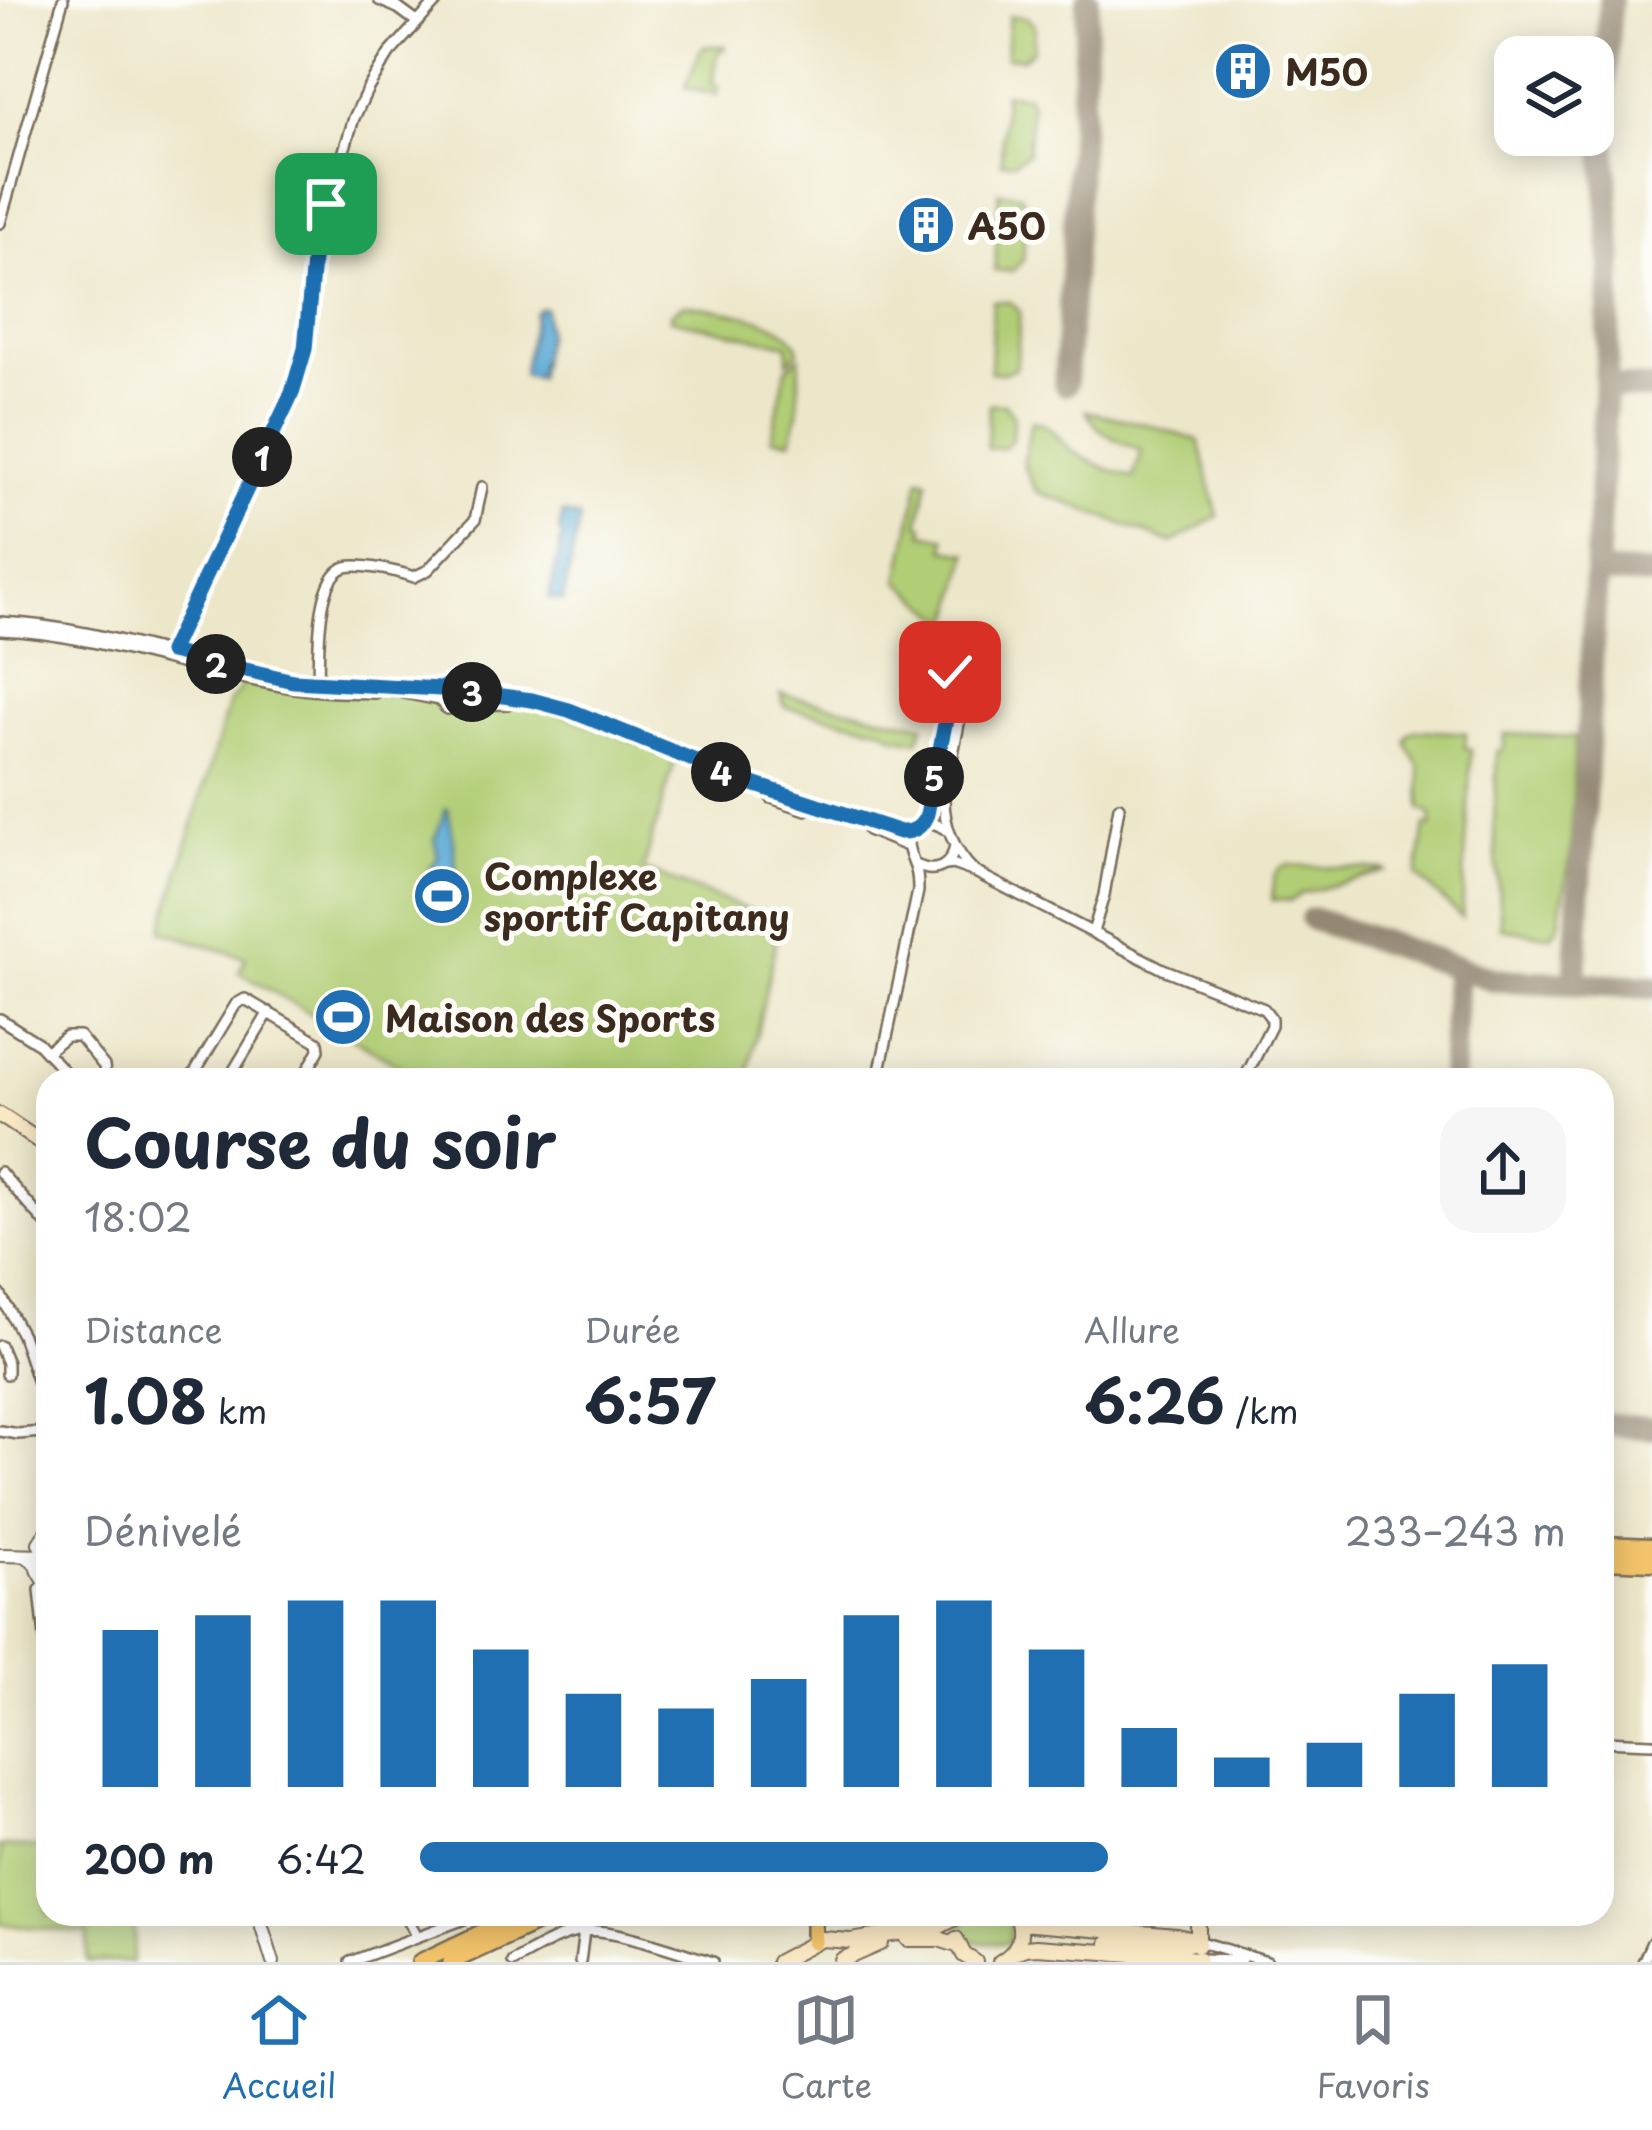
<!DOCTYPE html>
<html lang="fr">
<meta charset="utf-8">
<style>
body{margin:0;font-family:"Playpen Sans",sans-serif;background:#f6f6f7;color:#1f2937;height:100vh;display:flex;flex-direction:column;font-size:45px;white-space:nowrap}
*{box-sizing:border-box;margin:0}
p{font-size:39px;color:#747a83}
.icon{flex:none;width:66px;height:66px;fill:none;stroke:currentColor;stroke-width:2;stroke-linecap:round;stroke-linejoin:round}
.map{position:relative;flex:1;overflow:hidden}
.sheet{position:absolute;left:36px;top:1068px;width:1578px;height:858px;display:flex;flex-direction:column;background:#fff;border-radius:36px;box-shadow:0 6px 30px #0003}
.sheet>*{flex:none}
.controls{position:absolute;left:1494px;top:36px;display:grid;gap:24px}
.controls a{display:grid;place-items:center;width:120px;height:120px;border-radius:24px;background:#fff;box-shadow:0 6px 30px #0003;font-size:60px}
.pin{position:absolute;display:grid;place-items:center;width:102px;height:102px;color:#fff;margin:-51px;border-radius:24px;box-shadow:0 6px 18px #0006}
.km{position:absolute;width:60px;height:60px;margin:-30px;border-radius:50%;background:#222;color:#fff;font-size:33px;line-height:60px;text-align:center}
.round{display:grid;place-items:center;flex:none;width:126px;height:126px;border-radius:36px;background:#f6f6f7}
.headline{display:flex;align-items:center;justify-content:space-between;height:204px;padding:0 48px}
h1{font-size:66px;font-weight:700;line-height:90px}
.figures{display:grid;grid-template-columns:repeat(3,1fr);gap:18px;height:204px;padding:12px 48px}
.figures div{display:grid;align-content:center}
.figures b{font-size:60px;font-weight:700}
.figures small{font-size:33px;font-weight:400}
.figures p{font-size:33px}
.chart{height:336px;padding:24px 48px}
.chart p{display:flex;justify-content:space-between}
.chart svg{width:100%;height:216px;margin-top:12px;stroke:#1f6fb2;stroke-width:6}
ul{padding:0 48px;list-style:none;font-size:39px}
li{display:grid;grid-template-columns:192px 144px 1fr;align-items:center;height:90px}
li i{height:30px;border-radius:15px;background:#1f6fb2}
.dock{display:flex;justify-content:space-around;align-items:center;height:168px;border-top:3px solid #e0e1e3;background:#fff;font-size:33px;color:#747a83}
.dock a{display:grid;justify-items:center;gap:6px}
.dock .selected{color:#1f6fb2}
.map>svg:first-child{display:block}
.green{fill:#b1cd74;stroke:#767c49;stroke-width:3}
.water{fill:#5eacd7;stroke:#4c6b7a;stroke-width:3}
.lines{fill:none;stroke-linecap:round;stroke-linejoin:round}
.taxiway{stroke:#948874;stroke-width:24}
.minor-casing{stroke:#796c5a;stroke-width:14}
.tertiary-casing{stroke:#796c5a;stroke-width:16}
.secondary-casing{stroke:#796c5a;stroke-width:18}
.trunk-casing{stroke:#796c5a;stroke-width:20}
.motorway-casing{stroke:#796c5a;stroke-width:21}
.minor{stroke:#fff;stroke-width:9}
.tertiary{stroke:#fff;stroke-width:12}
.secondary{stroke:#fae7c3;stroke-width:14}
.trunk{stroke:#f2c36a;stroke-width:15}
.motorway{stroke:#f2c36a;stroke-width:16}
.route-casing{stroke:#fff;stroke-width:24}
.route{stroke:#1f6fb2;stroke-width:15}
.labels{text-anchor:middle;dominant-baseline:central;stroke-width:10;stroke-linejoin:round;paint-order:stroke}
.poi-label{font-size:36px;font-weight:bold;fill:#3b2a1e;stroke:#fdfcf7;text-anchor:start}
</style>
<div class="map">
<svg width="1652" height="1962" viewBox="0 0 1652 1962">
<rect width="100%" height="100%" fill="#fdfcf7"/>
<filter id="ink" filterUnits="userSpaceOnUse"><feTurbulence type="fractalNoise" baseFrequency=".00833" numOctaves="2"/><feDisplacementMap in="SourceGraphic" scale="24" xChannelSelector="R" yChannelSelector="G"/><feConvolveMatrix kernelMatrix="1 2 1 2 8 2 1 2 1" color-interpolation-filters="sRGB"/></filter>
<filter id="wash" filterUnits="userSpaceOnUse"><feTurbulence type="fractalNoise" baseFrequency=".004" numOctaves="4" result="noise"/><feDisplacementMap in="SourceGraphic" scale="48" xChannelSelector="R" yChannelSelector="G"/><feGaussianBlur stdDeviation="2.7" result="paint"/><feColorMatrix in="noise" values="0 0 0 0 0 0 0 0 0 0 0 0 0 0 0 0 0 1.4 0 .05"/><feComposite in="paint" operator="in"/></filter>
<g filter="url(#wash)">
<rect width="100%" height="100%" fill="#ede7ca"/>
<path class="green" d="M1009,16L1026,17L1035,26L1033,50L1023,58L1006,57Z
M712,46H725L724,50H719L712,84L719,86L717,95L685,88L700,51L704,47Z
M1004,93L1025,95L1031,104L1027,154L1014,162H1001Z
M999,192L1020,194L1026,207L1023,260L1013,271H995Z
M993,301L1011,302L1020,312L1017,361L1015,368L1004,373L990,372Z
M684,304C715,310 792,316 799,351L788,361V345L670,319L672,313Z
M800,356L798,413L791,441L772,438L786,369Z
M989,404H1004L1013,415L1012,440L1003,448H987Z
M1086,411L1150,425L1199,441L1218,516L1172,543L1036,491L1023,464L1031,421C1055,425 1053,435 1070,449C1087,462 1113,471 1133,478L1142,451C1118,441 1098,434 1086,411Z
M920,478L928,480L919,524L924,526L923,533L946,538L945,549L968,553L952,622H949L899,581Z
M242,682L341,693L414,694L534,703L676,757L643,870L780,922L747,1080H424L239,972L246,958L162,931L229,702L239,691Z
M780,694L924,725L918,741L894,736L882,728L785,707Z
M1416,730L1466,733L1465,748L1471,749L1462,918L1417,876L1425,826H1432L1431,814L1421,809L1420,768L1406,742L1409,734Z
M1505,734L1575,737L1571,852L1558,928L1550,936L1501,928L1494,826L1497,751L1503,750Z
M1287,865L1385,870L1386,871L1300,894L1291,901L1272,900C1273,886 1270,870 1287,865Z
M0,1846L48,1848V1914H132L135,1938L132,1962H87L88,1934L0,1924Z
M970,1914H1003L1011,1925L1009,1943H984L963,1940V1923Z"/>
<path class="water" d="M540,308H545L546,333L537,378L523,375V371L535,312Z
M563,514L580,518L563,601L549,598L562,537L559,530Z
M448,809C452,830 455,850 456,871L452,877L445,879L432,877L430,868L438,858L435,839L445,810Z"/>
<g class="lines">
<path class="taxiway" d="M1065,384L1088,0
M1606,387L1652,389
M1598,572L1652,575
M1312,919L1496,980L1652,987
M1575,983L1612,262L1603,121L1610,0
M1452,1080L1457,966
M1602,1424L1652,1428"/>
</g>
</g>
<g filter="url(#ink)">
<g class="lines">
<g class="minor-casing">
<path id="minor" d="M379,0L398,8L417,22
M0,223L63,0
M0,622C94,626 182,660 273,678C328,688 385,685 441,689
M0,630C97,634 188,670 282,686C313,692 344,692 375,693
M167,660L297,380L307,332L314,249L354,118L367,90L389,54L438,0
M318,686C319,660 315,576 346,567C361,563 400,572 414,577L428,570L475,520L482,487
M466,690V702L460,708L447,709L439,700L441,689L453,682L472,692L532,701L569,710L753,785L900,832L912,833
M404,693L439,700
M949,704L954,700L963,704L944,799C944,825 954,851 973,870
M963,704L979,664
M465,705L508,704
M771,798L806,810
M923,824L951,693L949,672L952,656
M868,830L907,846
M916,865C936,875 952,866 955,845
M946,865L952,864L975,872L1163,969L1264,1009L1271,1018V1026L1244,1080
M1093,932L1104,895L1119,807
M0,1019L38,1043L72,1080
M47,1051L66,1036H79L104,1066L106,1080
M190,1080L236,1004L245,999L318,1042L319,1050L302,1080
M228,1080L269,1012
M878,1080L918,891C918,883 918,877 916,870C911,854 899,837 920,826C931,820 939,825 948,831
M0,1172L48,1226
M0,1294L22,1335L48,1413
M0,1346L7,1363V1374
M0,1431L18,1434L43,1432L46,1408
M45,1638L40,1590L46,1583
M1602,1741L1652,1743
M405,1914L417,1936
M1198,1941L1267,1962
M1199,1959L1241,1960
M350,1962L478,1914
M512,1962C532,1951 559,1934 582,1931C614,1927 680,1953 713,1962
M580,1962L584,1931
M1643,1962L1652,1942"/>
</g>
<g class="tertiary-casing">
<path id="tertiary" d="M0,1555L48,1556
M44,1555L39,1543L48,1529
M26,1556L33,1561L48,1587
M258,1914L273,1962"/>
</g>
<g class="secondary-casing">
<path id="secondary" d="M0,1115L48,1147
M1198,1914V1945
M1020,1923L1177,1936L1198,1941
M908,1939H939L957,1945
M956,1939L964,1955L975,1962
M1108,1943L1177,1947L1198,1941
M1013,1953L1025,1948L1036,1947L1199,1959
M842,1960L881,1943
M778,1962L822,1939L851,1941L940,1926L959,1916
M1000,1962C1019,1951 1025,1934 1016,1914"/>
</g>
<g class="trunk-casing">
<path id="trunk" d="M814,1914V1942
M420,1962L521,1914
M451,1962L555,1914"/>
</g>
<g class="motorway-casing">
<path id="motorway" d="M1602,1545L1652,1547
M1602,1560L1652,1562"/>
</g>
<use href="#minor" class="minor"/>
<use href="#tertiary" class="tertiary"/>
<use href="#secondary" class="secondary"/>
<use href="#trunk" class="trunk"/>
<use href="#motorway" class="motorway"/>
</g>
</g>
<g class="lines" filter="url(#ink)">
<g class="route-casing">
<path id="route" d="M326,204L314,250L305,349L292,393L170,652L293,681L440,689L453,682L472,692L532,700L569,710L753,784L900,832C914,833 922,827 927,814L951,694L950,672"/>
</g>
<use href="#route" class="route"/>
</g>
<defs>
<g id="building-disc" transform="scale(3)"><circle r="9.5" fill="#1f6fb2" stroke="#fdfcf7"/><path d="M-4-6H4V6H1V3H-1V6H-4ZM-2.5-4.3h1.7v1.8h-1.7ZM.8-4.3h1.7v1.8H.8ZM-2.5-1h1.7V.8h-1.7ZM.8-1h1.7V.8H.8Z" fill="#fff"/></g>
<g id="stadium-disc" transform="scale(3)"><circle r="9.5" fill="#1f6fb2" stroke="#fdfcf7"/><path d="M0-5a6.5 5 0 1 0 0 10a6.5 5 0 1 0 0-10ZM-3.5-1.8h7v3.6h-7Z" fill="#fff"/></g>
</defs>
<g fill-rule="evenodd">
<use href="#building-disc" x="1243" y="71"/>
<use href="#building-disc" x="926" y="225"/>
<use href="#stadium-disc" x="442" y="896"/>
<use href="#stadium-disc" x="343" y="1017"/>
</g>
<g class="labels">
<g class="poi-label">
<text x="1285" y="71">M50</text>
<text x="968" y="225">A50</text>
<text x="484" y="875">Complexe<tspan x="484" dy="41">sportif Capitany</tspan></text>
<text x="385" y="1017">Maison des Sports</text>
</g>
</g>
</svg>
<div class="controls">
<a><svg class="icon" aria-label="layers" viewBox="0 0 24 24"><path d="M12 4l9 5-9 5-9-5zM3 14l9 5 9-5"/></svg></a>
</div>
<div class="pin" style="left:326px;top:204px;background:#1e9e55"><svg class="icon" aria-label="arrive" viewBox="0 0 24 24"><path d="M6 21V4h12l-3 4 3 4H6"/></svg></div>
<div class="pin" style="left:950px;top:672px;background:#d93025"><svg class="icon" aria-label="check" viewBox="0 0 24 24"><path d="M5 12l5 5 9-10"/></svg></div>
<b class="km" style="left:262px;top:457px">1</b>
<b class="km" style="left:216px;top:664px">2</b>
<b class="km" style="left:472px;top:692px">3</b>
<b class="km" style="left:721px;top:772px">4</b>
<b class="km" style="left:934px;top:777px">5</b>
<section class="sheet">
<div class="headline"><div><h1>Course du soir</h1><p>18:02</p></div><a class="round"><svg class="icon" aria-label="share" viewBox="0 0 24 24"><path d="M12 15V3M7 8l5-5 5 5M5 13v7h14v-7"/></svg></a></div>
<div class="figures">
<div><p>Distance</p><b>1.08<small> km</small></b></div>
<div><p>Durée</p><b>6:57</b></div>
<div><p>Allure</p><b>6:26<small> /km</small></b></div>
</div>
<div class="chart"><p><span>Dénivelé</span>233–243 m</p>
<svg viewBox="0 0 160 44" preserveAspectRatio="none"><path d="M5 44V12M15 44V9M25 44V6M35 44V6M45 44V16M55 44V25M65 44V28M75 44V22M85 44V9M95 44V6M105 44V16M115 44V32M125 44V38M135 44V35M145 44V25M155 44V19"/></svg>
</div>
<ul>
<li><b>200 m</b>6:42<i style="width:60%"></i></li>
</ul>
</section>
</div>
<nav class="dock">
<a class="selected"><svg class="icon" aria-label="home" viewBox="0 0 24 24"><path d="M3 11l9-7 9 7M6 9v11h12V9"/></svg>Accueil</a>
<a><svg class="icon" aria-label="map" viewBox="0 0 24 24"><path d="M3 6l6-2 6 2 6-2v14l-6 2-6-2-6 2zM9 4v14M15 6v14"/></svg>Carte</a>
<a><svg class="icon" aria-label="saved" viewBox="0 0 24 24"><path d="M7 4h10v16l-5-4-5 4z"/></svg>Favoris</a>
</nav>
